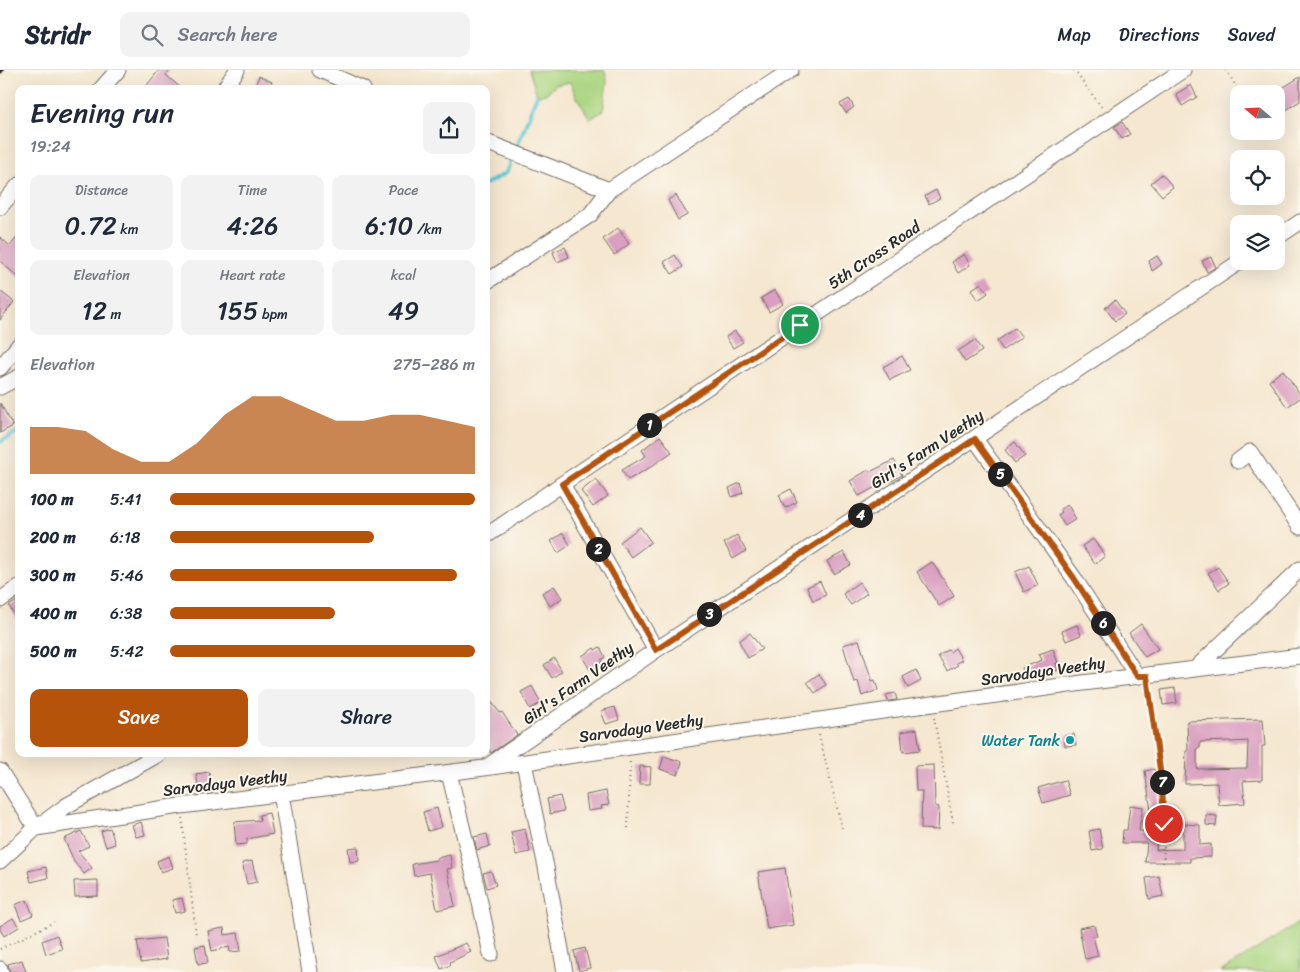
<!DOCTYPE html>
<meta charset="utf-8">
<style>
body{margin:0;font-family:Sriracha,sans-serif;background:#f2f2f3;color:#1f2937;height:100vh;display:flex;flex-direction:column;font-size:19px;white-space:nowrap}
*{box-sizing:border-box;margin:0}
p{font-size:16px;color:#747a83}
.icon{flex:none;width:28px;height:28px;fill:none;stroke:currentColor;stroke-width:2;stroke-linecap:round;stroke-linejoin:round}
.map{position:relative;flex:1;overflow:hidden}
.sheet{position:absolute;left:15px;top:15px;width:475px;height:672px;display:flex;flex-direction:column;background:#fff;border-radius:10px;box-shadow:0 5px 20px #0002}
.sheet>*{flex:none}
.needle{width:32px;rotate:289deg}
.fabs{position:absolute;left:1230px;top:15px;display:grid;gap:10px}
.fabs a{display:grid;place-items:center;width:55px;height:55px;border-radius:10px;background:#fff;box-shadow:0 5px 20px #0002;font-size:25px}
.pin{position:absolute;display:grid;place-items:center;width:42px;height:42px;color:#fff;margin:-21px;border:2px solid #fff;border-radius:50%;box-shadow:0 1px 5px #0007}
.km{position:absolute;width:25px;height:25px;margin:-12px;border-radius:50%;background:#222;color:#fff;font-size:14px;line-height:25px;text-align:center}
.round{display:grid;place-items:center;flex:none;width:52px;height:52px;border-radius:10px;background:#f2f2f3}
.summary{display:flex;align-items:center;justify-content:space-between;height:85px;padding:0 15px}
h1{font-size:28px;font-weight:600;line-height:38px}
.stats{display:grid;grid-template-columns:repeat(3,1fr);gap:8px;height:85px;padding:5px 15px}
.stats div{display:grid;align-content:center;border-radius:10px;background:#f2f2f3;text-align:center}
.stats b{font-size:25px;font-weight:600}
.stats small{font-size:14px;font-weight:400}
.stats p{font-size:14px}
.chart{height:140px;padding:10px 15px}
.chart p{display:flex;justify-content:space-between}
.chart svg{width:100%;height:90px;margin-top:5px;fill:#b45309;opacity:.7}
.button{display:flex;gap:10px;margin-top:auto;padding:10px 15px}
.button a{flex:1;height:58px;border-radius:10px;background:#b45309;color:#fff;font-size:20px;font-weight:600;line-height:58px;text-align:center}
.button a+a{background:#f2f2f3;color:#1f2937}
ul{padding:0 15px;list-style:none;font-size:16px}
li{display:grid;grid-template-columns:80px 60px 1fr;align-items:center;height:38px}
li i{height:12px;border-radius:6px;background:#b45309}
header{display:flex;align-items:center;gap:30px;box-sizing:border-box;height:70px;padding:0 25px;background:#fff;border-bottom:1px solid #e0e1e3}
header strong{font-size:24px}
nav{display:flex;gap:28px;margin-inline-start:auto;font-size:18px}
.search{width:350px;height:45px;background:#f2f2f3;display:flex;align-items:center;gap:12px;box-sizing:border-box;padding:0 18px;border-radius:10px;color:#747a83;font-size:19px}
.map>svg:first-child{display:block}
.green{fill:#abd581;stroke:#6b8056}
.lines{fill:none;stroke-linecap:round;stroke-linejoin:round}
.stream{stroke:#5ec8da;stroke-width:4}
.building{fill:#d99ec0;fill-rule:evenodd}
.minor-casing{stroke:#726d65;stroke-width:17}
.path{stroke:#726d65;stroke-width:2;stroke-dasharray:1 4;stroke-linecap:butt}
.minor{stroke:#fff;stroke-width:15}
.rail{stroke:#2b2b2b;stroke-width:4}
.route-casing{stroke:#fff;stroke-width:10}
.route{stroke:#b45309;stroke-width:6}
.culture-dot{fill:#0f9aa8;stroke:#fbf7ec;stroke-width:2}
.labels{text-anchor:middle;dominant-baseline:central;stroke-width:4;stroke-linejoin:round;paint-order:stroke}
.street-label{font-size:16px;fill:#2b2b2b;stroke:#fbf7ec}
.culture-label{font-size:16px;fill:#0d838f;stroke:#fbf7ec;text-anchor:end}
</style>
<header>
<strong>Stridr</strong>
<div class="search"><svg class="icon" aria-label="search" viewBox="0 0 24 24"><circle cx="10" cy="10" r="6"/><path d="M15 15l6 6"/></svg>Search here</div>
<nav><a>Map</a><a>Directions</a><a>Saved</a></nav>
</header>
<div class="map">
<svg width="1300" height="902" viewBox="0 0 1300 902">
<rect width="100%" height="100%" fill="#fbf7ec"/>
<filter id="ink" filterUnits="userSpaceOnUse"><feTurbulence type="fractalNoise" baseFrequency=".02" numOctaves="2"/><feDisplacementMap in="SourceGraphic" scale="10" xChannelSelector="R" yChannelSelector="G"/><feConvolveMatrix kernelMatrix="1 2 1 2 8 2 1 2 1" color-interpolation-filters="sRGB"/></filter>
<filter id="wash" filterUnits="userSpaceOnUse"><feTurbulence type="fractalNoise" baseFrequency=".0096" numOctaves="4" result="noise"/><feDisplacementMap in="SourceGraphic" scale="20" xChannelSelector="R" yChannelSelector="G"/><feGaussianBlur stdDeviation="1.12" result="paint"/><feColorMatrix in="noise" values="0 0 0 0 0 0 0 0 0 0 0 0 0 0 0 0 0 1.4 0 .05"/><feComposite in="paint" operator="in"/></filter>
<g filter="url(#wash)">
<rect width="100%" height="100%" fill="#f5e7d0"/>
<path class="green" d="M529,0H605L607,11L603,41L590,49L576,26L570,12L556,15L546,24L537,25Z
M1300,852V902H1220Z"/>
<g class="lines">
<path class="stream" d="M516,79L537,25
M486,114L506,103L513,86
M0,372L19,361"/>
</g>
<g id="blocks">
<path class="building" d="M159,0H171L166,5L182,19H144Z
M259,6L272,12L269,19H254Z
M1300,7V31L1283,42L1276,32V22Z
M1191,15L1197,27L1182,36L1176,24Z
M849,29L854,37L846,43L840,34Z
M1122,52L1130,64L1122,69L1114,57Z
M1162,104L1173,117L1162,126L1151,113Z
M936,120L940,128L929,134L925,126Z
M676,125L687,144V145L678,150L668,130Z
M618,158L629,174L614,185L603,169Z
M19,165V208L0,191V167L10,176Z
M565,177L569,187L557,192L553,182Z
M964,184L970,195L958,203L952,192Z
M675,185L683,197L672,204L664,192Z
M1157,186L1162,194L1152,201L1149,191Z
M1211,187L1216,197L1207,202L1202,191Z
M981,213L988,223L978,230L971,220Z
M775,220L783,234L769,242L761,228Z
M0,221L14,232L0,250Z
M1115,230L1125,244L1115,251L1105,238Z
M1015,258L1022,267L1003,280L997,271Z
M735,261L743,272L733,278L726,267Z
M975,270L982,281L965,292L958,281Z
M902,286L910,300L890,310L883,297Z
M1283,300L1300,324V328L1287,337L1269,311Z
M0,333L13,356L0,363Z
M660,366L672,382L649,398L628,410L622,400L646,386L642,380Z
M1015,372L1025,386L1015,393L1005,380Z
M894,390L902,405L890,412L888,410L859,426L850,411L868,400L870,402Z
M596,409L608,426L593,437L581,421Z
M740,413L743,423L732,427L729,418Z
M791,419L797,432L785,438L779,425Z
M1068,435L1076,449L1065,456L1058,445L1062,442L1060,439Z
M640,457L651,472L631,487L620,472Z
M563,463L570,475L558,483L551,471Z
M737,465L746,481L733,489L724,473Z
M1093,469L1105,486L1095,494L1082,476Z
M844,482L851,495L834,504L827,491Z
M932,492L954,526L939,536L917,502Z
M1029,496L1038,515L1024,522L1015,502Z
M1218,497L1229,513L1219,520L1208,503Z
M820,511L826,525L813,531L807,517Z
M859,512L867,523L851,535L843,524Z
M554,516L562,528L550,536L542,523Z
M19,529V553L9,536Z
M1141,554L1158,579L1145,587L1129,563Z
M1077,555L1081,565L1066,571L1062,561Z
M750,563L762,579L748,588L739,571Z
M859,570L872,611L875,610L878,620L862,626L858,611L854,612L843,575Z
M600,577L605,587L601,590L602,592L590,600L582,586L594,578L595,580Z
M955,578L962,590L956,593L958,595L947,601L938,586L948,580L950,582Z
M1053,579L1058,593H1056L1058,600L1047,604L1045,599L1025,606L1022,598L1042,590L1039,584Z
M554,588L562,601L552,608L544,595Z
M916,600L921,611L908,618L903,607Z
M819,604L826,615L815,623L807,612Z
M532,616L541,633L530,639L521,622Z
M1175,618L1177,633L1163,635L1161,620Z
M895,623L897,630L888,631L886,625Z
M486,625L500,643L502,642L517,665L491,683L486,675Z
M615,637L619,650L606,654L601,641Z
M1263,649L1265,676H1262V710L1243,711L1245,733L1219,735L1217,713L1185,714L1186,681H1188L1187,651ZM1230,671V672L1248,671L1247,698L1197,699V678H1200V672Z
M917,659L920,680L903,682L901,662Z
M1074,664L1076,675L1065,676L1064,666Z
M664,686L682,692L678,705L660,699Z
M934,695L935,736L939,737L938,760L921,759L922,721H916L915,696Z
M640,696L651,697L650,714H639Z
M1155,699L1161,739L1151,741L1145,701Z
M209,702L212,723L200,724L196,704Z
M1065,710L1070,725L1043,733L1038,718Z
M606,721L609,735L601,736L602,739L588,741L586,725Z
M560,726L564,741L550,744L547,729Z
M1130,735L1143,737L1139,761L1157,762L1156,780L1183,779V754L1200,755V775L1211,774V787L1190,788V792H1145L1147,773H1122L1123,760H1127Z
M437,738L442,757L428,761L423,742Z
M269,743L273,764L247,769V774L236,775L234,752L260,750L259,745Z
M1206,745L1217,746L1216,756L1206,755Z
M141,752L145,765L136,767L132,755Z
M110,758L115,774L106,777L101,761Z
M525,759L530,782L516,785L511,762Z
M1099,759L1103,779L1092,781L1089,761Z
M81,761L89,776L78,781L92,798L84,804L75,793L64,769Z
M487,764L490,776L477,780L474,767Z
M358,777L359,791L350,792L348,778Z
M450,785L452,798L447,799L455,836L437,840L430,803L414,806L412,794L437,790V788Z
M169,786L173,798L161,802L157,791Z
M252,791L257,812L247,814L242,793Z
M46,797L48,808L31,812L28,801Z
M785,798L793,855L767,859L758,802Z
M491,801L496,815L487,818L483,803Z
M1159,806L1163,826L1149,829L1146,808Z
M98,810V826L75,827L74,811Z
M182,828L185,841L175,843L172,830Z
M27,830L33,845L21,850L15,835Z
M13,848L19,857L4,866L0,860V856Z
M1094,855L1097,866H1093L1098,886L1085,889L1079,858Z
M224,858L225,865L238,863L241,881L230,882L229,877L212,881L208,861Z
M57,865L62,879L46,884L42,871Z
M164,868L167,889L141,893L137,871Z
M466,873L471,882L450,892L451,895L441,899L436,886Z
M205,875L208,893L198,894L195,877Z
M585,878L590,898L579,901L574,881Z
M22,890L26,902H10L8,894Z"/>
</g>
</g>
<g filter="url(#ink)">
<use href="#blocks" fill-opacity="0" stroke="#726d65" stroke-width="1"/>
<g class="lines">
<g class="minor-casing">
<path id="minor" d="M320,0L363,19
M101,19L118,0
M224,19L237,0
M486,72L609,120
M0,137L19,115
M1276,168L1300,152
M486,212L590,145L609,120L791,0
M0,298L19,275
M0,317L19,307
M975,369L1074,508L1137,606
M1238,391L1250,382L1300,457
M562,414L656,580
M486,466L562,414L1183,0
M0,530L19,517
M1195,599L1300,499
M524,693L546,797L565,902
M488,696L656,580L1241,191
M0,701L36,758L66,736L159,684
M449,703L476,814L491,884
M281,723L310,902
M0,791L36,758L173,737L484,698L932,634L1083,613L1300,586
M0,899L1,902"/>
</g>
<path class="path" d="M1074,0L1103,39
M1226,0L1241,24
M1149,618L1162,714L1164,776L1163,797
M934,648L953,753
M819,665L842,758
M182,748L196,865
M628,758L630,690
M0,879L54,852"/>
<use href="#minor" class="minor"/>
<path class="rail" d="M0,2L2,0"/>
</g>
</g>
<g class="lines" filter="url(#ink)">
<g class="route-casing">
<path id="route" d="M800,255L562,414L656,580L975,369L1074,508L1137,606H1147L1162,714L1164,754"/>
</g>
<use href="#route" class="route"/>
</g>
<circle class="culture-dot" cx="1070" cy="670" r="5"/>
<g class="labels">
<g class="street-label">
<text transform="translate(874 185) rotate(-34)">5th Cross Road</text>
<text transform="translate(927 379) rotate(-33)">Girl's Farm Veethy</text>
<text transform="translate(1043 601) rotate(-8)">Sarvodaya Veethy</text>
<text transform="translate(578 613) rotate(-35)">Girl's Farm Veethy</text>
<text transform="translate(641 658) rotate(-8)">Sarvodaya Veethy</text>
<text transform="translate(225 713) rotate(-7)">Sarvodaya Veethy</text>
</g>
<g class="culture-label">
<text x="1060" y="670">Water Tank</text>
</g>
</g>
</svg>
<div class="fabs">
<a><svg class="needle" viewBox="-14 -14 28 28"><path d="M0-13l5 13h-10z" fill="#e53935"/><path d="M0 13l5-13h-10z" fill="#747a83"/></svg></a>
<a><svg class="icon" aria-label="locate" viewBox="0 0 24 24"><circle cx="12" cy="12" r="6"/><path d="M12 2v4M12 18v4M2 12h4M18 12h4"/></svg></a>
<a><svg class="icon" aria-label="layers" viewBox="0 0 24 24"><path d="M12 4l9 5-9 5-9-5zM3 14l9 5 9-5"/></svg></a>
</div>
<div class="pin" style="left:800px;top:255px;background:#1e9e55"><svg class="icon" aria-label="arrive" viewBox="0 0 24 24"><path d="M6 21V4h12l-3 4 3 4H6"/></svg></div>
<div class="pin" style="left:1164px;top:754px;background:#d93025"><svg class="icon" aria-label="check" viewBox="0 0 24 24"><path d="M5 12l5 5 9-10"/></svg></div>
<b class="km" style="left:649px;top:355px">1</b>
<b class="km" style="left:598px;top:479px">2</b>
<b class="km" style="left:709px;top:544px">3</b>
<b class="km" style="left:860px;top:445px">4</b>
<b class="km" style="left:1000px;top:404px">5</b>
<b class="km" style="left:1103px;top:553px">6</b>
<b class="km" style="left:1162px;top:712px">7</b>
<section class="sheet">
<div class="summary"><div><h1>Evening run</h1><p>19:24</p></div><a class="round"><svg class="icon" aria-label="share" viewBox="0 0 24 24"><path d="M12 15V3M7 8l5-5 5 5M5 13v7h14v-7"/></svg></a></div>
<div class="stats">
<div><p>Distance</p><b>0.72<small> km</small></b></div>
<div><p>Time</p><b>4:26</b></div>
<div><p>Pace</p><b>6:10<small> /km</small></b></div>
</div>
<div class="stats">
<div><p>Elevation</p><b>12<small> m</small></b></div>
<div><p>Heart rate</p><b>155<small> bpm</small></b></div>
<div><p>kcal</p><b>49</b></div>
</div>
<div class="chart"><p><span>Elevation</span>275–286 m</p>
<svg viewBox="0 0 160 44" preserveAspectRatio="none"><path d="M0 44V21L10 21L20 23L30 32L40 38L50 38L60 29L70 15L80 6L90 6L100 12L110 18L120 18L130 15L140 15L150 18L160 21V44z"/></svg>
</div>
<ul>
<li><b>100 m</b>5:41<i style="width:100%"></i></li>
<li><b>200 m</b>6:18<i style="width:67%"></i></li>
<li><b>300 m</b>5:46<i style="width:94%"></i></li>
<li><b>400 m</b>6:38<i style="width:54%"></i></li>
<li><b>500 m</b>5:42<i style="width:100%"></i></li>
</ul>
<div class="button"><a>Save</a><a>Share</a></div>
</section>
</div>
